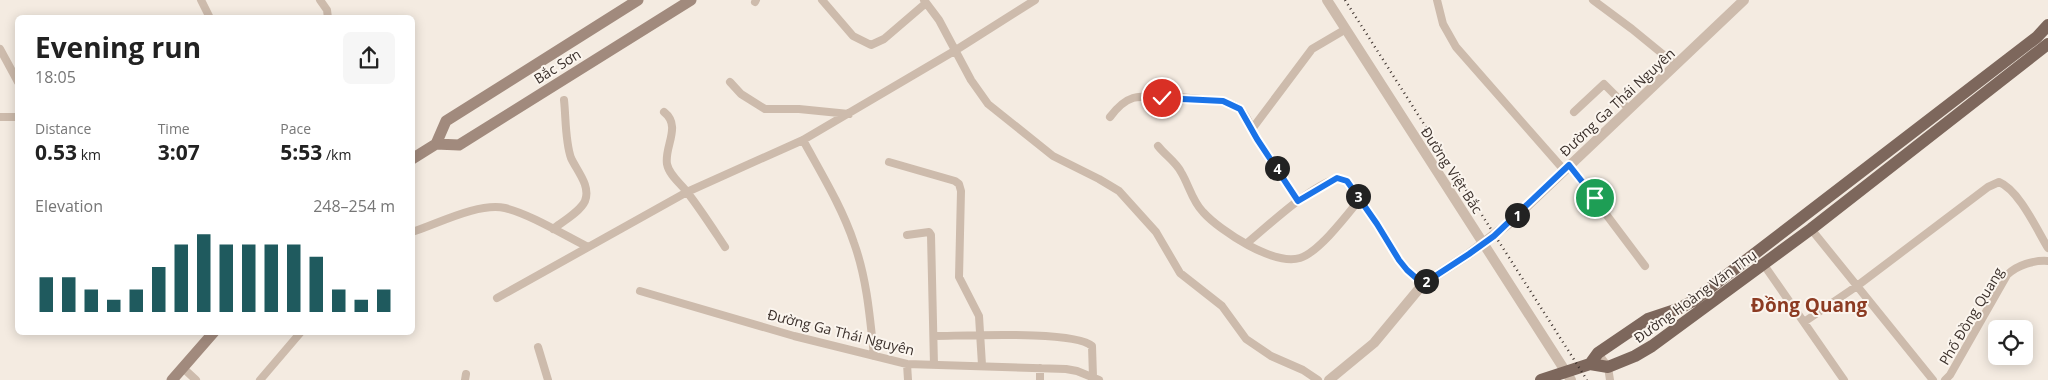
<!DOCTYPE html>
<meta charset="utf-8">
<style>
body{margin:0;font-family:"Open Sans",sans-serif;background:#f6f6f6;color:#222;height:100vh;display:flex;flex-direction:column;font-size:19px;white-space:nowrap}
*{box-sizing:border-box;margin:0}
p{font-size:16px;color:#767676}
.icon{flex:none;width:28px;height:28px;fill:none;stroke:currentColor;stroke-width:2;stroke-linecap:round;stroke-linejoin:round}
.map{position:relative;flex:1;overflow:hidden}
.details{position:absolute;left:15px;top:15px;width:400px;height:320px;display:flex;flex-direction:column;background:#fff;border-radius:8px;box-shadow:0 2px 12px #0003}
.details>*{flex:none}
.buttons{position:absolute;left:1988px;top:320px;display:grid;gap:10px}
.buttons a{display:grid;place-items:center;width:45px;height:45px;border-radius:8px;background:#fff;box-shadow:0 2px 12px #0003;font-size:25px}
.pin{position:absolute;display:grid;place-items:center;width:42px;height:42px;color:#fff;margin:-21px;border:2px solid #fff;border-radius:50%;box-shadow:0 1px 5px #0007}
.km{position:absolute;width:25px;height:25px;margin:-12px;border-radius:50%;background:#222;color:#fff;font-size:14px;line-height:25px;text-align:center}
.round{display:grid;place-items:center;flex:none;width:52px;height:52px;border-radius:8px;background:#f6f6f6}
.summary{display:flex;align-items:center;justify-content:space-between;height:85px;padding:0 20px}
h1{font-size:28px;font-weight:700;line-height:38px}
.metrics{display:grid;grid-template-columns:repeat(3,1fr);gap:8px;height:85px;padding:5px 20px}
.metrics div{display:grid;align-content:center}
.metrics b{font-size:21px;font-weight:700}
.metrics small{font-size:14px;font-weight:400}
.metrics p{font-size:14px}
.chart{height:140px;padding:10px 20px}
.chart p{display:flex;justify-content:space-between}
.chart svg{width:100%;height:90px;margin-top:5px;stroke:#1f5a5e;stroke-width:6}
.map>svg:first-child{display:block}
.lines{fill:none;stroke-linecap:round;stroke-linejoin:round}
.minor{stroke:#cdbbac;stroke-width:8}
.tertiary{stroke:#cdbbac;stroke-width:10}
.secondary{stroke:#a18a7d;stroke-width:11}
.primary{stroke:#7d675c;stroke-width:12}
.rail{stroke:#3b302b;stroke-width:2.5;stroke-dasharray:1 4;stroke-linecap:butt}
.route-casing{stroke:#fff;stroke-width:10}
.route{stroke:#1a73e8;stroke-width:6}
.labels{text-anchor:middle;dominant-baseline:central;stroke-width:4;stroke-linejoin:round;paint-order:stroke}
.street-label{font-size:14px;fill:#3b302b;stroke:#fbf5ee}
.district-label{font-size:19px;font-weight:bold;fill:#8c3b22;stroke:#fbf5ee}
</style>
<div class="map">
<svg width="2048" height="380" viewBox="0 0 2048 380">
<rect width="100%" height="100%" fill="#f4ebe1"/>
<g class="lines">
<path class="minor" d="M201,0L210,18
M320,0L327,10L328,18
M822,0L853,36L871,45L884,39L926,3
M924,0L939,20L971,80L988,104L1053,156L1099,179L1119,191L1156,232L1180,273L1222,306L1246,339L1271,356L1303,370L1318,380
M1437,0L1443,24L1456,47L1564,170
M1593,0L1632,29L1676,65
M755,2L756,0
M0,49L18,82
M730,82L741,94L765,109H799L849,114
M664,112C682,126 664,147 667,164C669,175 681,184 687,192C701,210 713,229 725,247
M1574,112L1604,84L1629,109
M0,117H18
M1110,117C1116,109 1123,101 1133,98C1148,94 1228,98 1239,108C1247,114 1251,128 1256,137C1269,159 1284,180 1298,201
M1252,129L1312,49L1346,29
M803,140C821,173 842,207 854,243C867,279 870,318 874,356
M1158,146C1165,155 1176,162 1181,172C1189,185 1192,201 1203,212C1220,231 1274,266 1300,258C1319,252 1347,215 1360,199
M889,162L955,181L959,184L961,191L959,277L979,316L982,365
M1569,165L1645,266
M553,229C562,222 580,212 585,201C591,186 577,171 571,158C565,141 566,118 564,100
M1811,229L1933,380
M412,232C437,224 479,202 505,208C530,214 564,235 588,247
M907,235L929,232L931,235L934,365
M1246,244C1269,225 1308,188 1335,179C1339,178 1343,179 1347,181L1377,224L1399,259L1407,270L1423,284
M1764,265L1844,380
M640,291L794,336L907,364L1066,369L1077,371L1099,380
M497,298L687,192L803,140L956,50L1035,0
M1804,322L1857,286L1988,187L1999,182C2019,190 2037,230 2048,248
M934,336C962,336 1075,330 1092,346L1093,377
M538,347L548,380
M1598,353L1608,367L1610,380
M907,364L908,380
M183,368L196,380
M1040,368V380
M260,380L301,332
M465,380L466,374
M1945,380L1950,375L2007,275C2017,265 2034,260 2048,261"/>
<path class="tertiary" d="M1327,0L1571,380
M1329,380L1374,343L1423,284L1469,254L1508,224L1744,0"/>
<path class="secondary" d="M436,144L459,145L691,0
M412,159L436,144L446,121L638,0
M172,380L214,332"/>
<path class="primary" d="M1590,364L1608,367L1635,356L1652,346L1811,229L2048,44
M1541,380L1590,364L1598,353L1648,319L1678,309L1693,301L2037,37L2048,25"/>
<path class="rail" d="M1345,0L1587,380"/>
</g>
<g class="lines">
<g class="route-casing">
<path id="route" d="M1162,98L1223,101L1240,109L1257,139L1298,201L1337,178L1347,181L1377,224L1399,260L1407,270L1423,284L1469,254L1494,236L1569,165L1595,198"/>
</g>
<use href="#route" class="route"/>
</g>
<g class="labels">
<g class="street-label">
<text transform="translate(557 66) rotate(-32)">Bắc Sơn</text>
<text transform="translate(1617 102) rotate(-43)">Đường Ga Thái Nguyên</text>
<text transform="translate(1452 170) rotate(57)">Đường Việt Bắc</text>
<text transform="translate(1695 296) rotate(-36)">Đường Hoàng Văn Thụ</text>
<text transform="translate(1971 316) rotate(-59)">Phố Đồng Quang</text>
<text transform="translate(841 332) rotate(14)">Đường Ga Thái Nguyên</text>
</g>
<g class="district-label">
<text x="1809" y="305">Đồng Quang</text>
</g>
</g>
</svg>
<div class="buttons">
<a><svg class="icon" aria-label="locate" viewBox="0 0 24 24"><circle cx="12" cy="12" r="6"/><path d="M12 2v4M12 18v4M2 12h4M18 12h4"/></svg></a>
</div>
<div class="pin" style="left:1595px;top:198px;background:#1e9e55"><svg class="icon" aria-label="arrive" viewBox="0 0 24 24"><path d="M6 21V4h12l-3 4 3 4H6"/></svg></div>
<div class="pin" style="left:1162px;top:98px;background:#d93025"><svg class="icon" aria-label="check" viewBox="0 0 24 24"><path d="M5 12l5 5 9-10"/></svg></div>
<b class="km" style="left:1517px;top:215px">1</b>
<b class="km" style="left:1426px;top:281px">2</b>
<b class="km" style="left:1358px;top:196px">3</b>
<b class="km" style="left:1277px;top:168px">4</b>
<section class="details">
<div class="summary"><div><h1>Evening run</h1><p>18:05</p></div><a class="round"><svg class="icon" aria-label="share" viewBox="0 0 24 24"><path d="M12 15V3M7 8l5-5 5 5M5 13v7h14v-7"/></svg></a></div>
<div class="metrics">
<div><p>Distance</p><b>0.53<small> km</small></b></div>
<div><p>Time</p><b>3:07</b></div>
<div><p>Pace</p><b>5:53<small> /km</small></b></div>
</div>
<div class="chart"><p><span>Elevation</span>248–254 m</p>
<svg viewBox="0 0 160 44" preserveAspectRatio="none"><path d="M5 44V27M15 44V27M25 44V33M35 44V38M45 44V33M55 44V22M65 44V11M75 44V6M85 44V11M95 44V11M105 44V11M115 44V11M125 44V17M135 44V33M145 44V38M155 44V33"/></svg>
</div>
</section>
</div>
